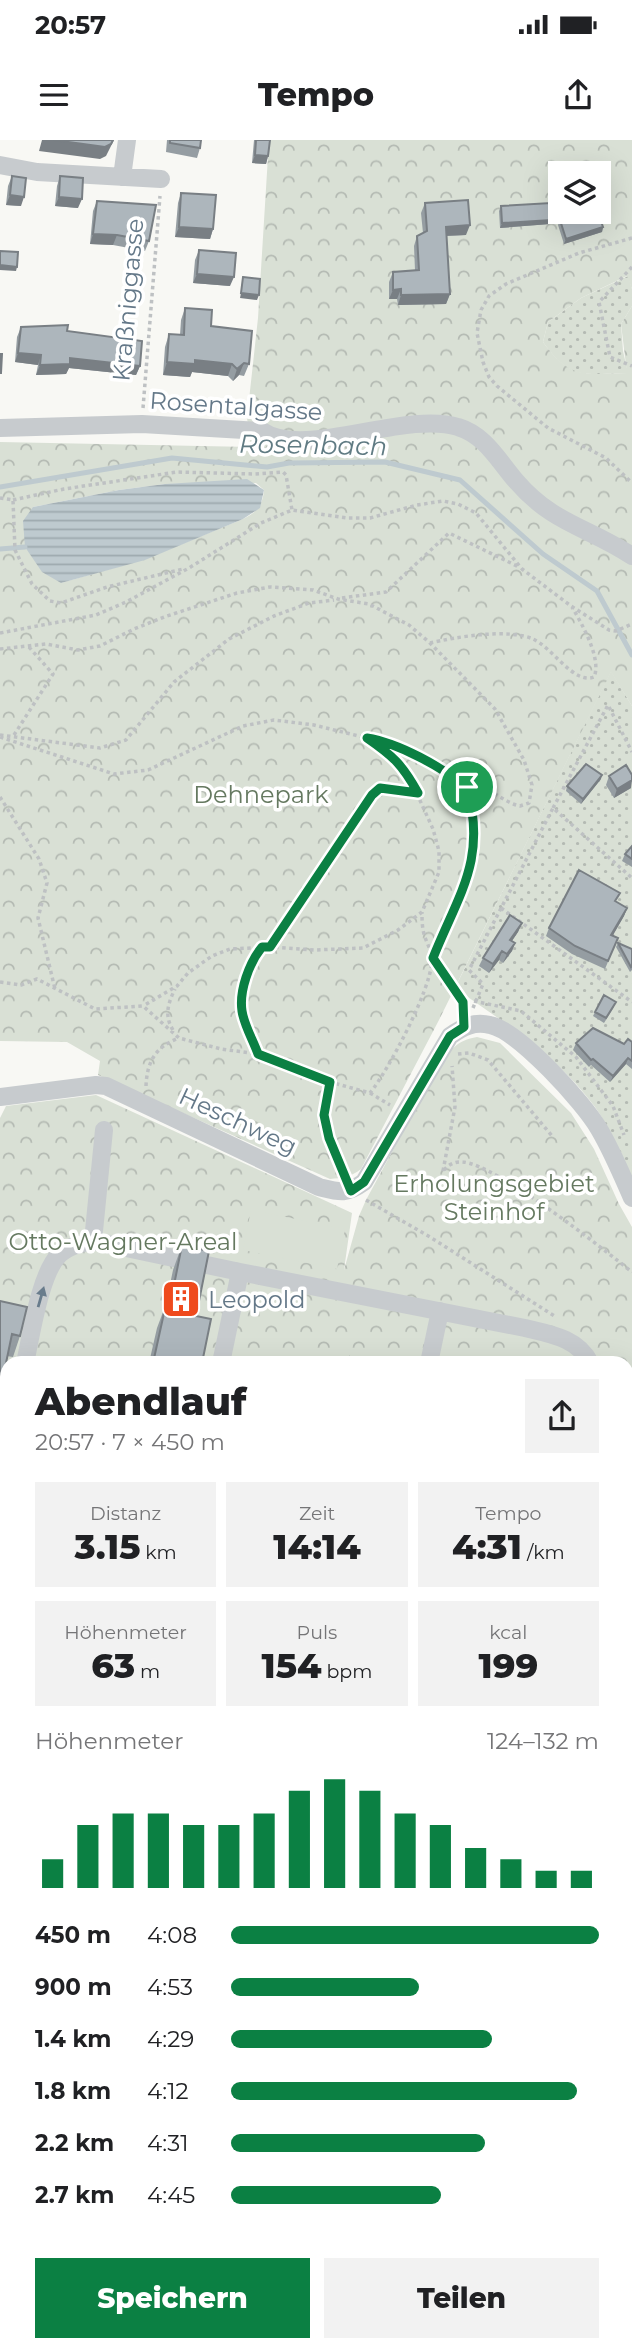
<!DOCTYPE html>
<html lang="de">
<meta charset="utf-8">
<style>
body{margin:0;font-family:Montserrat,sans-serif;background:#f2f2f2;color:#202124;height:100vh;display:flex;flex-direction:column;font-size:26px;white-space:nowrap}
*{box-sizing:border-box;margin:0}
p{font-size:23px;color:#757577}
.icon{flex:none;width:38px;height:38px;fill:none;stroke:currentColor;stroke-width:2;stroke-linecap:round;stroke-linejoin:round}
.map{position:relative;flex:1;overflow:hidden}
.details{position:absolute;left:0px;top:1216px;width:634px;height:996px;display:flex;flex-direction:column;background:#fff;border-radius:21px 21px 0 0;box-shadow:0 7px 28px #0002}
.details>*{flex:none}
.controls{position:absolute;left:548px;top:21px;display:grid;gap:14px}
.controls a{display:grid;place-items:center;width:63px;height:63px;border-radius:0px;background:#fff;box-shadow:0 7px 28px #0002;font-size:35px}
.pin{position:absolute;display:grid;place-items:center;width:60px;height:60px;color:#fff;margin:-30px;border:4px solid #fff;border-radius:50%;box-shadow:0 2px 7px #0007}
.round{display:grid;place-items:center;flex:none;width:74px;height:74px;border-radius:0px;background:#f2f2f2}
.overview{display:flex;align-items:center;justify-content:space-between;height:119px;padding:0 35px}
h1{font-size:38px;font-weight:800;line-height:52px}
.stats{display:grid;grid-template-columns:repeat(3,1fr);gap:10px;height:119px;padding:7px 35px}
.stats div{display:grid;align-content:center;border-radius:0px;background:#f2f2f2;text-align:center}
.stats b{font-size:35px;font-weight:800}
.stats small{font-size:19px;font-weight:400}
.stats p{font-size:19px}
.chart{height:196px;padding:14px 35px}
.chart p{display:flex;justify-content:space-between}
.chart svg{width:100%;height:126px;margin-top:7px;stroke:#0b8043;stroke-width:6}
.primary-button{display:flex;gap:14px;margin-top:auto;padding:14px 35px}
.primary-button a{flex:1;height:80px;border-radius:0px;background:#0b8043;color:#fff;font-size:28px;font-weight:800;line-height:80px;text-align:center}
.primary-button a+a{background:#f2f2f2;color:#202124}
ul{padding:0 35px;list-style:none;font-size:23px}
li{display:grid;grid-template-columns:112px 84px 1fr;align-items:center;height:52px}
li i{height:18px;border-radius:9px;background:#0b8043}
.status{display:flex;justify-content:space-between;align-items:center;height:49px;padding:0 35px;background:#fff;direction:ltr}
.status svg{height:19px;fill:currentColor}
header{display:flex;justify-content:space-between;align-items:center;height:91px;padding:0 35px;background:#fff;font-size:32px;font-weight:800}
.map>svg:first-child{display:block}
.grass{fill:url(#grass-dots)}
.forest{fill:url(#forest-crowns);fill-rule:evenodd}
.pitch{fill:#d9e0d5}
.water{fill:url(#water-rules)}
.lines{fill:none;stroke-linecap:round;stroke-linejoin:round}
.stream{stroke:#becacf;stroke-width:5}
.path{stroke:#bec1c3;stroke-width:3.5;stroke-dasharray:3.5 3.5;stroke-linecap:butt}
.minor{stroke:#c7cbce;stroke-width:18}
.wall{fill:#959da2}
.shaded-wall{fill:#797f84}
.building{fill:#adb6bc;stroke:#797f84;stroke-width:2}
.oneway{fill:#697c8c}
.route-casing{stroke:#fff;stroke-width:14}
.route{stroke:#0b8043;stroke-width:9}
.labels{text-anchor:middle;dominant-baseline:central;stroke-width:7;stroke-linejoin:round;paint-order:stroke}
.street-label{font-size:24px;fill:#647888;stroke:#fff}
.park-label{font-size:24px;fill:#657960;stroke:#fff}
.poi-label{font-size:24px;fill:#647888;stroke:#fff;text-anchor:start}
.water-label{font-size:26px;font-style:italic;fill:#607b83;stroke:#fff}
</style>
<div class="status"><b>20:57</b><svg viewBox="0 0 49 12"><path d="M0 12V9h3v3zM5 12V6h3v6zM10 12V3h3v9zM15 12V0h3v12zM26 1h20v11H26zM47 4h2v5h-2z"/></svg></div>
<header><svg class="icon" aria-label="menu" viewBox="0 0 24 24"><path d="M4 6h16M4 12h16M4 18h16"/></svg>Tempo<svg class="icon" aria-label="share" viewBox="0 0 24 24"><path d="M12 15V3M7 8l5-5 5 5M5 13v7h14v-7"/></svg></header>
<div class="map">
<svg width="632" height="2211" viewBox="0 0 632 2211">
<defs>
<pattern id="grass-dots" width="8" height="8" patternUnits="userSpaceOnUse" patternTransform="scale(1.75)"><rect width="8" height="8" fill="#d9e0d5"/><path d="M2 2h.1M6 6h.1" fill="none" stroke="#b4bab3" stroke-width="1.8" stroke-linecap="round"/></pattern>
<pattern id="forest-crowns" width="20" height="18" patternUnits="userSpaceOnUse" patternTransform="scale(1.75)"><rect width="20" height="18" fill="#d9e0d5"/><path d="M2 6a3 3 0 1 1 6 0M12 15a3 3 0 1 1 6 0" fill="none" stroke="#b4bab3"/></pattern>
<pattern id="water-rules" width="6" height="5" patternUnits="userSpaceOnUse" patternTransform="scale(1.75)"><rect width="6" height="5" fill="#becacf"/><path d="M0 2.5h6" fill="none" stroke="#9ea9ae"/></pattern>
</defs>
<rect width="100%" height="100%" fill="#f8f8f4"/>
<path class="grass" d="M628,136L632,149V166L621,184L623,211L628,233C583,234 571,241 543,202L548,182L581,158Z
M611,531L632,566V1040C621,1016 611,989 595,967C558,917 505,883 455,848Z"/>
<path class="forest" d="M269,0H632V149L627,136L581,158L548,182L543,202C571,240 584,234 627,233L621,184L632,166V566L611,532L439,880L361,1029C351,1037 342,1038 330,1039L98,935L100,921L67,902L0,901V302L251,307L247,278L258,178ZM560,33H598V72H560ZM256,343L264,350C263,365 256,373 243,379L145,419L61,443L33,367L119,350L165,344Z
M477,897L500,903L571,973L594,1009L619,1064L632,1087V2211H0V978L6,966L96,955L352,1073L344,1130L359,1076L366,1060L438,927C449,911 457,900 477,897ZM7,1223H626V2205H7Z"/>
<path class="pitch" d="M251,1070L345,1089L337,1129L243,1110Z"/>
<path class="water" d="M247,339L264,350L260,368L243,379L145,420L61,443L42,432L25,407L23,381L33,367L119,350L165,344Z"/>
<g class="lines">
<path class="stream" d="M0,347L172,318L267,327L289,323L385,322L460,340L543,414L597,451L632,515
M0,409L25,407"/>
<path class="path" d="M632,98L579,113L506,144L489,156L481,170L477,193L483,222L489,237L497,246L548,288L606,318L632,343
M632,127L599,162L610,217L632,226
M143,268L160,56
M0,358L13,360L15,410L32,444L50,461L61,463L107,447L183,429
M13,360L64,349L177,332L255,334L283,332L286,335L292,370
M342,458L386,452L449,393L519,427
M0,493L96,475L126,462L189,428L261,383L292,370L347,378H370L417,365L443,361L458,364L476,373L522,429L571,466L609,490L616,491L632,484
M430,503C456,497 508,488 533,499C553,508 574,545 594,537C602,519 582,484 572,467
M0,509L46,504L78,510L100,506L134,489L164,477L237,453L270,447L313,450L338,459L369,464L409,485L430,503L495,569L524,620L532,645L529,663L520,666C500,662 488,642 467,647C487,719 459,754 433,818L463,862V869
M0,595L100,608L126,600L174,542L229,499L274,476L309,463L334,460
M14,595L53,534L28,506
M0,597L114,634L148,630L243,586L274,580L314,585L367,598L395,617L407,632L433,689L439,711V732L422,772L398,790L363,808L315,810L270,807L230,809L212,816L188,833L177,846L143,866
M370,598C398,603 444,629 467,647
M0,657L39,719L47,743L38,778L55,849
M553,668L608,565L632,612
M501,768L632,862
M270,807L372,655L380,648L418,653
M0,842L21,845L37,839L95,869L143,866L179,898L221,909L258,914L330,942L370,953C389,929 431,850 432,820C432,811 426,802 424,794C422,787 422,779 422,772
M474,861L521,871L576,917L613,966L624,995
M473,868L483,844L469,830L553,668L632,738
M173,890C164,876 168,863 175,849
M258,913C252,900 244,885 242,871C239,850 249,823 262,807
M458,914L469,913L488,920L553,997
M330,942L324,975L329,998L344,1034
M146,946C147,922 155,907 179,898
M370,953L390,965
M444,1030C448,1025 455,1021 463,1022C497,1025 602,1108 632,1132
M443,1031L455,967L452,926
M366,1060L430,1097L556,1177
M626,1408L632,1407
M626,1444L632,1450
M626,1666L632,1664
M626,1697L632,1699
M0,1808L7,1807"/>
<path class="minor" d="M0,25L37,32L161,39
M122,37L127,0
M0,288L142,284L262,291C304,320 405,270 458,287C485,295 498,320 516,341C553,384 588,387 632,416
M0,957L96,945L106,946L319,1047C339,1052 346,1055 364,1042L450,896C463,887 474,881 490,885C519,891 584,963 599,989C612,1011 622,1035 632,1058
M93,1101L104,990
M25,1223C31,1197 40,1133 59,1115C67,1107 82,1103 93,1101L240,1132L525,1188C550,1194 578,1198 590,1223
M221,1223L240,1132
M429,1223L440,1171
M0,1330L7,1300
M0,1424H7
M0,1913L7,1914
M626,2018L632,2036
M626,2067L632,2066
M82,2205L86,2211
M188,2205L190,2211
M454,2205L455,2211
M125,2211L145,2205"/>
</g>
<path class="wall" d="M167,0H201L200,8L197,18L166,12Z
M254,0H270L268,16L266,24L252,23Z
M12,36L21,66L6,65L8,46Z
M60,36L78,68L55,66L57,46Z
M181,53L213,89L210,99L175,97L178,63Z
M97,61L149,101L145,111L113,105L90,104L93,71Z
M425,63L466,95L446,96L450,154L446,164L398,165L397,159H389V142L393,132L415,130L414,106L417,96L423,93L421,73Z
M501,66L552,80L550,84L500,88L499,71Z
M560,80L603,87L602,92L564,104L558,85Z
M199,110L230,146L193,143L195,120Z
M185,168L211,186L249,224L244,236L239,235L233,241L228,236L192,232L190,237L163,235L165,207L169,194L180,195L181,180Z
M21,187L67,191L140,226L136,235L69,228L66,234L36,235L38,225L15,222L17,197Z
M609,636L631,648L614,658L606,645Z
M601,639L581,664L566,651L567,646Z
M632,706V727L622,721L625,714Z
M616,762L627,768L624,776L612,796L614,807L605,829L572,814L546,796L549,788Z
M522,783L518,792L512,801L515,803L512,811L503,823L499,820L489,833L479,826L483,818Z
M618,803L632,809V830L630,832L616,807Z
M614,867L604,883L593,876L595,872Z
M632,902V929L626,924L610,942L591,925L589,927L573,910L576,903L624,904Z
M182,1105L196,1176L202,1223H149L157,1188L166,1164L173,1130Z
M0,1161L20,1196L13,1217L7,1216Z
M7,2023V2205H30L32,2211H4L0,2199V2026Z"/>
<path class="shaded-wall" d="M42,0H114L106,16L100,19L39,11Z
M255,15L268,16L266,24L252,23Z
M10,55L24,57L21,66L6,65Z
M59,57L82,59L78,68L55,66Z
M552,80L550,84L500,88L502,83Z
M470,85L466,95L442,96L446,87Z
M179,87L213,89L210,99L175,97Z
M603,87L602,92L564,104L566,99Z
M93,94L117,95L113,105L90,104Z
M0,125L17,127L16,131L0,130Z
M197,134L234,137L230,146L193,143Z
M401,149L397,159H389L393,150Z
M241,153L259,155L257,160L240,158Z
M450,154L446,164L398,165L401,155Z
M18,213L41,215L38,225L15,222Z
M70,218L140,226L136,235L69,228L66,234L36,235L40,225Z
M195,220L232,224L228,236L192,232L190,237L163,235L167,222Z
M244,223L239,235L233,241L237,229Z
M602,635L601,639L581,664L583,659Z
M632,640L631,648L614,658L617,649Z
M627,768L624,776L608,804L611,795Z
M522,783L518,792L507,808L510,800Z
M515,803L512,811L503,823L507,814Z
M502,811L499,820L489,833L493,824Z
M628,918L626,924L610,942L613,936Z
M7,1701V1711H0L2,1702Z
M7,1782L2,1794H5L2,1804H0V1794Z"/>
<path class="building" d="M54,0H113L111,4L105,7Z
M170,0H201L200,8L170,3Z
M256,0H270L268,16L255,15Z
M12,36L26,38L24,57L10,55Z
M60,36L83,38L82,59L59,57Z
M181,53L216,55L213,89L179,87Z
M468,60L470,85L446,87L450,154L401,155V149L393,150V132L419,130L417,96L427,91L425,63Z
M97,61L156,65L149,101L117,95L93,94Z
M551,63L552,80L502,83L501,66Z
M585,72H598L603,87L566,99L560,80Z
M199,110L236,113L234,137L197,134Z
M0,111L18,112L17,127L0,125Z
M243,137L260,139L259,155L241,153Z
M185,168L212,170L211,186L252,191L249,224L244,223L237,229L232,224L195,220V224L167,222L169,194L184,195Z
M68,185L67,191L142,201L140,226L70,218V224L40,225L41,215L18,213L21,187Z
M0,214H2L1,233H0Z
M586,624L602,635L583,659L567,646Z
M626,625L632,635V640L617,649L609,636Z
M632,706V719L625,714Z
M579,730L620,753L615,761L627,768L611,795L618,798L608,821L575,806L549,788Z
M510,775L522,783L510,800L515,803L507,814L502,811L493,824L483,818Z
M618,803L632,809V826L631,827Z
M604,855L616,862L606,878L595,872Z
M593,888L624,904L628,899L632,902V921L628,918L613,936L593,919L591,920L576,903Z
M182,1105L209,1111L196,1176L211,1179L202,1223H153L166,1164L170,1165Z
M0,1161L27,1167L20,1196L12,1194L6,1223H7V1226L0,1252Z
M350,1217L379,1223H349Z
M0,1268L4,1269L0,1290Z
M0,1540L4,1548L0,1559Z
M7,1615V1701L2,1702L4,1758L7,1762V1782L5,1787V1794H0V1616Z
M7,2023V2201L0,2178V2026Z
M8,2205H30L32,2211H10Z"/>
<defs><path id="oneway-solid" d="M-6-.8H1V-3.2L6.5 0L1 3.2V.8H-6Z" transform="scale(1.75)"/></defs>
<use class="oneway" href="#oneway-solid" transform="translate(41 1157) rotate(-74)"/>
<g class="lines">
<g class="route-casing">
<path id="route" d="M367,598C399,603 441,627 467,647C487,720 459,753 433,818L463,862L464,887L450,896L364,1042L351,1051L329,998L324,975L330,942L258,914C253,900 244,885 242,871C239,851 249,823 262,807H270L372,655L380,648L418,653C402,624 393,616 367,598Z"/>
</g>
<use href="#route" class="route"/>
</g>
<defs>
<g id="building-square" transform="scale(2.0125)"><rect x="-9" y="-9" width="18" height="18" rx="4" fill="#ef4a1d" stroke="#fff"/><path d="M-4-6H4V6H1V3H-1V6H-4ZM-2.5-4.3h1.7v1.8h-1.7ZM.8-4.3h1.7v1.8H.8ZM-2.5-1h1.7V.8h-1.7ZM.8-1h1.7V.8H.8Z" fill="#fff"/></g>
</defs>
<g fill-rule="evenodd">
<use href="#building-square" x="181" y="1159"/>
</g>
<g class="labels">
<g class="street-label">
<text transform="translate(128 160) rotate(-85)">Kraßniggasse</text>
<text transform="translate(236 266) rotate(4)">Rosentalgasse</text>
<text transform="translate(238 981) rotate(25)">Heschweg</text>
</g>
<g class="park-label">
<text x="261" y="654">Dehnepark</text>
<text x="494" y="1043">Erholungsgebiet<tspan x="494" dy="28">Steinhof</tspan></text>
<text x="123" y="1101">Otto-Wagner-Areal</text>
</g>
<g class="poi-label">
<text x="208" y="1159">Leopold</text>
</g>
<g class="water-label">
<text transform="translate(313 305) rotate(1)">Rosenbach</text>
</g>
</g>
</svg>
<div class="controls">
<a><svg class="icon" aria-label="layers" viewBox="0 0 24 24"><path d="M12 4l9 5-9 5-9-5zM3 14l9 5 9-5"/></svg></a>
</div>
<div class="pin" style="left:467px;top:647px;background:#1e9e55"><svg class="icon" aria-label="arrive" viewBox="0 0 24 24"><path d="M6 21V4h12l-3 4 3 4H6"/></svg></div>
<section class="details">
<div class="overview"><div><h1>Abendlauf</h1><p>20:57 · 7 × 450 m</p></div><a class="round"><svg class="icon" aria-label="share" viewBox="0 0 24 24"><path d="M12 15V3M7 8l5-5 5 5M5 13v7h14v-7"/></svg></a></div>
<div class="stats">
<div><p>Distanz</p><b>3.15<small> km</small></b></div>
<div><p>Zeit</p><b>14:14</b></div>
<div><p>Tempo</p><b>4:31<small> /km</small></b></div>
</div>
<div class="stats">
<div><p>Höhenmeter</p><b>63<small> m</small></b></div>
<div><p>Puls</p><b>154<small> bpm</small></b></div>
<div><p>kcal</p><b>199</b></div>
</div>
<div class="chart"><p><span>Höhenmeter</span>124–132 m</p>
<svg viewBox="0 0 160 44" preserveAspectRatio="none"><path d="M5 44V34M15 44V22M25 44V18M35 44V18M45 44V22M55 44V22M65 44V18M75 44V10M85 44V6M95 44V10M105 44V18M115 44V22M125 44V30M135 44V34M145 44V38M155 44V38"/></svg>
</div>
<ul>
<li><b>450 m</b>4:08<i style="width:100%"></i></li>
<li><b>900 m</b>4:53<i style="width:51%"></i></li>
<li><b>1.4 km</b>4:29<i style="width:71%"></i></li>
<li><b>1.8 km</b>4:12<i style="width:94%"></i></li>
<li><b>2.2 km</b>4:31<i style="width:69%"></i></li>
<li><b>2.7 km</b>4:45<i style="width:57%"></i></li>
</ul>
<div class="primary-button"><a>Speichern</a><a>Teilen</a></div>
</section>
</div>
